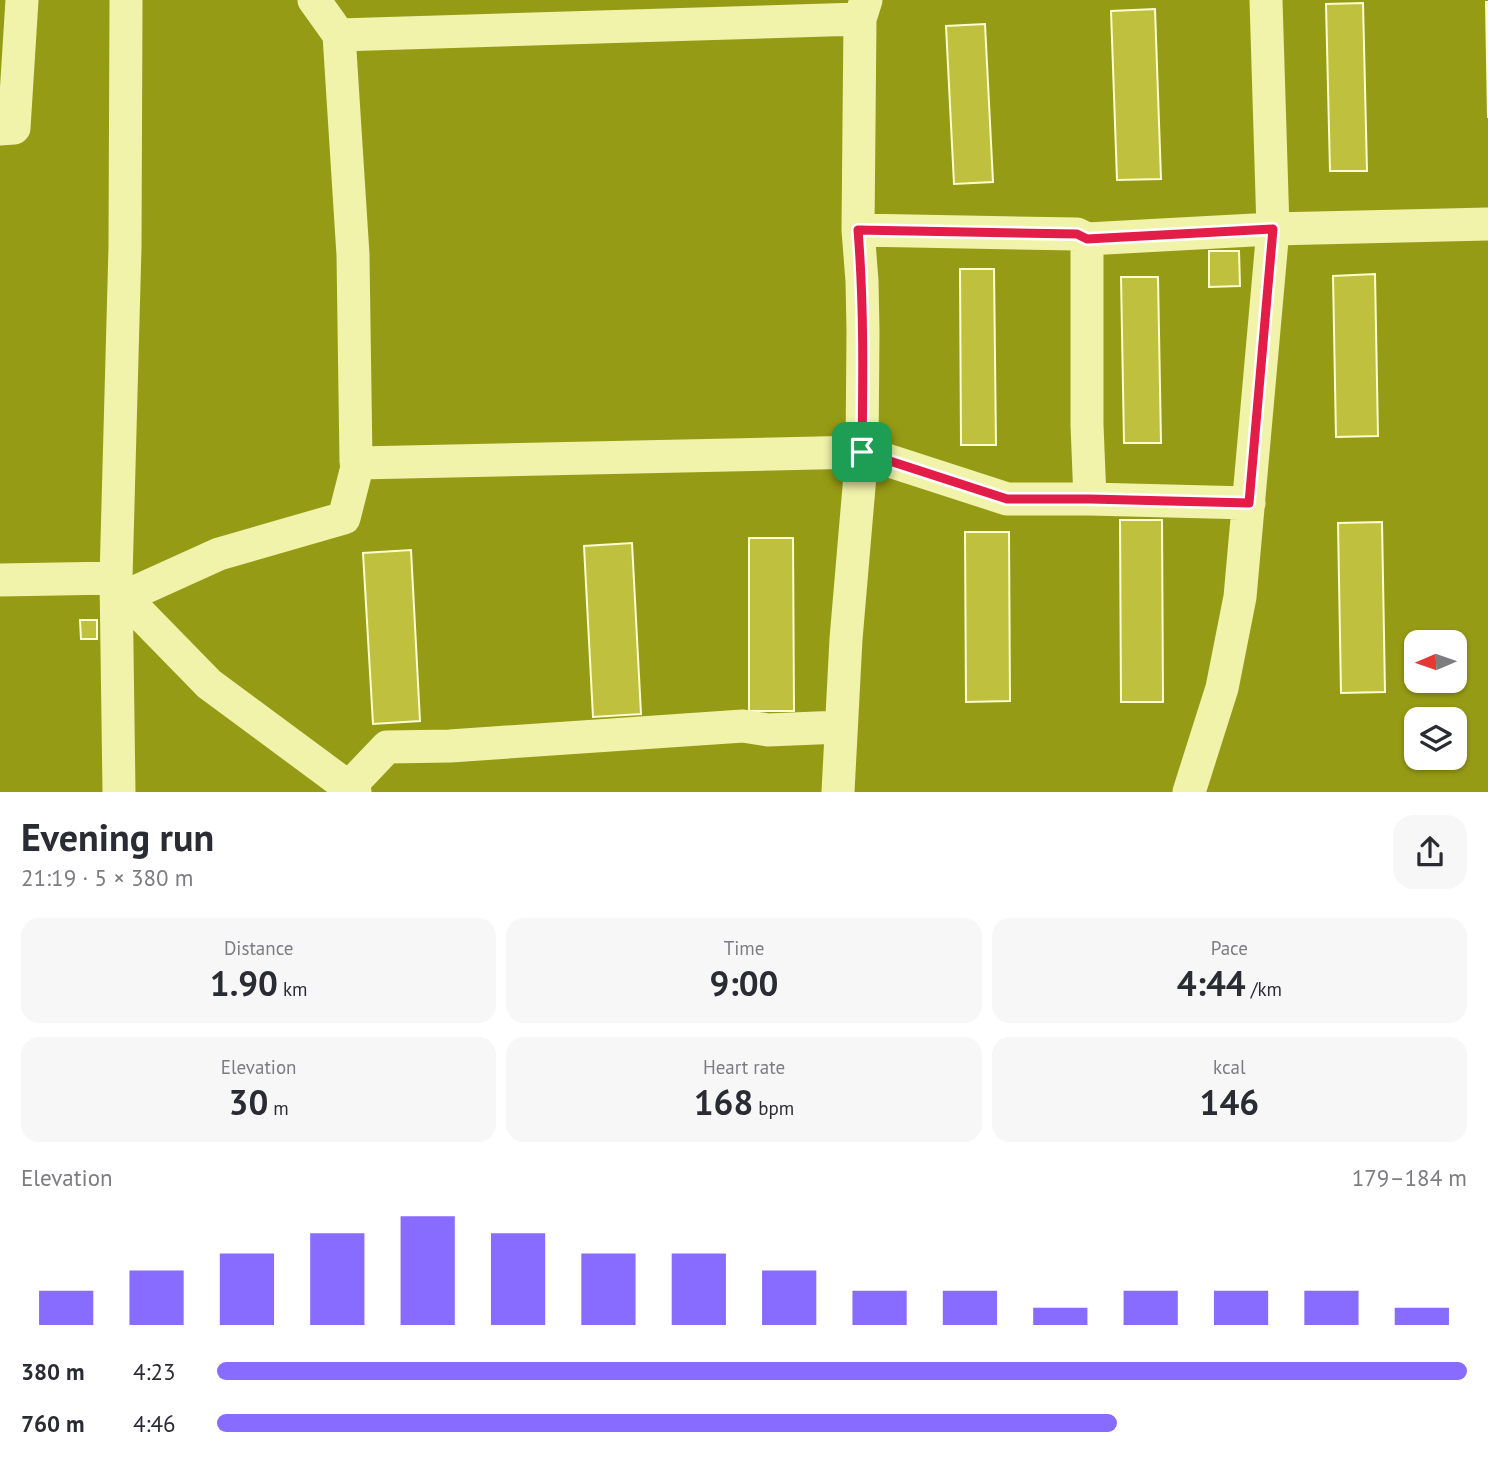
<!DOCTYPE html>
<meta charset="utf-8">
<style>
body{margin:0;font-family:"PT Sans",sans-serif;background:#f7f7f7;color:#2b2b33;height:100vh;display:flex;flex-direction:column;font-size:26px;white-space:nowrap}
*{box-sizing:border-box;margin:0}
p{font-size:23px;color:#7c7c81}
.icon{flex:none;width:38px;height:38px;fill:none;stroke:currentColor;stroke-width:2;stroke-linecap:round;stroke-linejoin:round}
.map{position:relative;height:792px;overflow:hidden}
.side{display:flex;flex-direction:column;background:#fff;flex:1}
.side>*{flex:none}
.needle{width:46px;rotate:268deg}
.fabs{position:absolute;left:1404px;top:630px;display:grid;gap:14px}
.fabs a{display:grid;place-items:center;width:63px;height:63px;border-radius:14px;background:#fff;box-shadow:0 2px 5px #0004;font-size:35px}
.pin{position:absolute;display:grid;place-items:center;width:60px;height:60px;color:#fff;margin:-30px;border-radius:14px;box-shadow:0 4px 10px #0006}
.round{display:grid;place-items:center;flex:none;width:74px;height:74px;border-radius:21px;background:#f7f7f7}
.headline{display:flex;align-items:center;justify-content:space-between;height:119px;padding:0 21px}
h1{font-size:38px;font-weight:800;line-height:52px}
.stats{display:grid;grid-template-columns:repeat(3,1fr);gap:10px;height:119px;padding:7px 21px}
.stats div{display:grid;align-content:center;border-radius:18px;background:#f7f7f7;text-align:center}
.stats b{font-size:35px;font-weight:800}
.stats small{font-size:19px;font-weight:400}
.stats p{font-size:19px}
.chart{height:196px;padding:14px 21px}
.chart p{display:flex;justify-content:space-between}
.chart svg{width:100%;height:126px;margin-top:7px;stroke:#876cff;stroke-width:6}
ul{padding:0 21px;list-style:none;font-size:23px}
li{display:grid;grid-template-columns:112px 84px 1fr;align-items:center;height:52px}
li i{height:18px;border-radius:9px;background:#876cff}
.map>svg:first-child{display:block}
.building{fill:#bfc13e;stroke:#fcfdd2;stroke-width:2}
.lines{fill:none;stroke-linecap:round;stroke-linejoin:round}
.minor{stroke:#f1f3ab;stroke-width:33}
.route-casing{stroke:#fff;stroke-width:14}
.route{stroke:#e11d48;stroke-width:9}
</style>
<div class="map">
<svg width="1488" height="792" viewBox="0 0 1488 792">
<rect width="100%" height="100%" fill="#969b15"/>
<path class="building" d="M1486,2H1488V118Z
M1363,3L1367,171H1330L1326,4Z
M1155,9L1161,179L1117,180L1111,11Z
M985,24L993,182L954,184L946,26Z
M1209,251H1239L1240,286L1209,287Z
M960,269H994L996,445H961Z
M1375,274L1378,436L1336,437L1333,276Z
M1121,277H1158L1161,443H1124Z
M1120,520H1162L1163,702H1121Z
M1382,522L1385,692L1341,693L1338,523Z
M965,532H1009L1010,701L966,702Z
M749,538H793L794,711H749Z
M632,543L641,714L593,717L584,546Z
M411,550L420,721L373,724L363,553Z
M80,620H97V639H81Z"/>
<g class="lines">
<path class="minor" d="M314,0L339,35L353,255L356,462L358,463L862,452L1007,499H1090L1249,503
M339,35L860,19
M0,129L14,128L22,0
M858,230L1077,234L1087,239L1273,229L1488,224
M1087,239V425L1090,499
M0,580L116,578L124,597L209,684L355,792
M124,597L219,554L344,518L358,463
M348,788L387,747L450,746L743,726L768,730L841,727
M119,792L116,578L125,247L126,0
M838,792L846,639L862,452L863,331L862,281L858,230L860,19L866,0
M1189,792L1222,688L1240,597L1273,229L1266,0"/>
</g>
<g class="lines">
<g class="route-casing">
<path id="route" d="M1273,229L1249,503L1090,499H1007L862,452C863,378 864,304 858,230L1077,234L1087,239Z"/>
</g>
<use href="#route" class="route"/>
</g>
</svg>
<div class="fabs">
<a><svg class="needle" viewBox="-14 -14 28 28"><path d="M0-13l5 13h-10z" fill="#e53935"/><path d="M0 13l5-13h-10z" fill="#7c7c81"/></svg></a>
<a><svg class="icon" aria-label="layers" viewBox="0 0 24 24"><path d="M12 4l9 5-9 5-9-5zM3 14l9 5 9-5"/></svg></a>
</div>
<div class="pin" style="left:862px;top:452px;background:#1e9e55"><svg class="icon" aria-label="arrive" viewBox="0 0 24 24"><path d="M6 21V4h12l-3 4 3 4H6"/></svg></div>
</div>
<section class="side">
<div class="headline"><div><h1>Evening run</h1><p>21:19 · 5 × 380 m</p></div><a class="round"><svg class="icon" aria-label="share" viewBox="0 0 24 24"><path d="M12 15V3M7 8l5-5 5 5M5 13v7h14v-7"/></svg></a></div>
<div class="stats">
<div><p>Distance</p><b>1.90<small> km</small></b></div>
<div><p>Time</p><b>9:00</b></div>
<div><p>Pace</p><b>4:44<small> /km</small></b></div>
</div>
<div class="stats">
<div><p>Elevation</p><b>30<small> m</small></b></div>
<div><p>Heart rate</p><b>168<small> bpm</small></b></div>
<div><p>kcal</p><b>146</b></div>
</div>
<div class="chart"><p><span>Elevation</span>179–184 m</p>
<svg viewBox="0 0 160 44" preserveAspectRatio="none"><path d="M5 44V32M15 44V25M25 44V19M35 44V12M45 44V6M55 44V12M65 44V19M75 44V19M85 44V25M95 44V32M105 44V32M115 44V38M125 44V32M135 44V32M145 44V32M155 44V38"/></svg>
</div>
<ul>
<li><b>380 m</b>4:23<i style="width:100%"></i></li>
<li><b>760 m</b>4:46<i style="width:72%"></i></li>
</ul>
</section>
